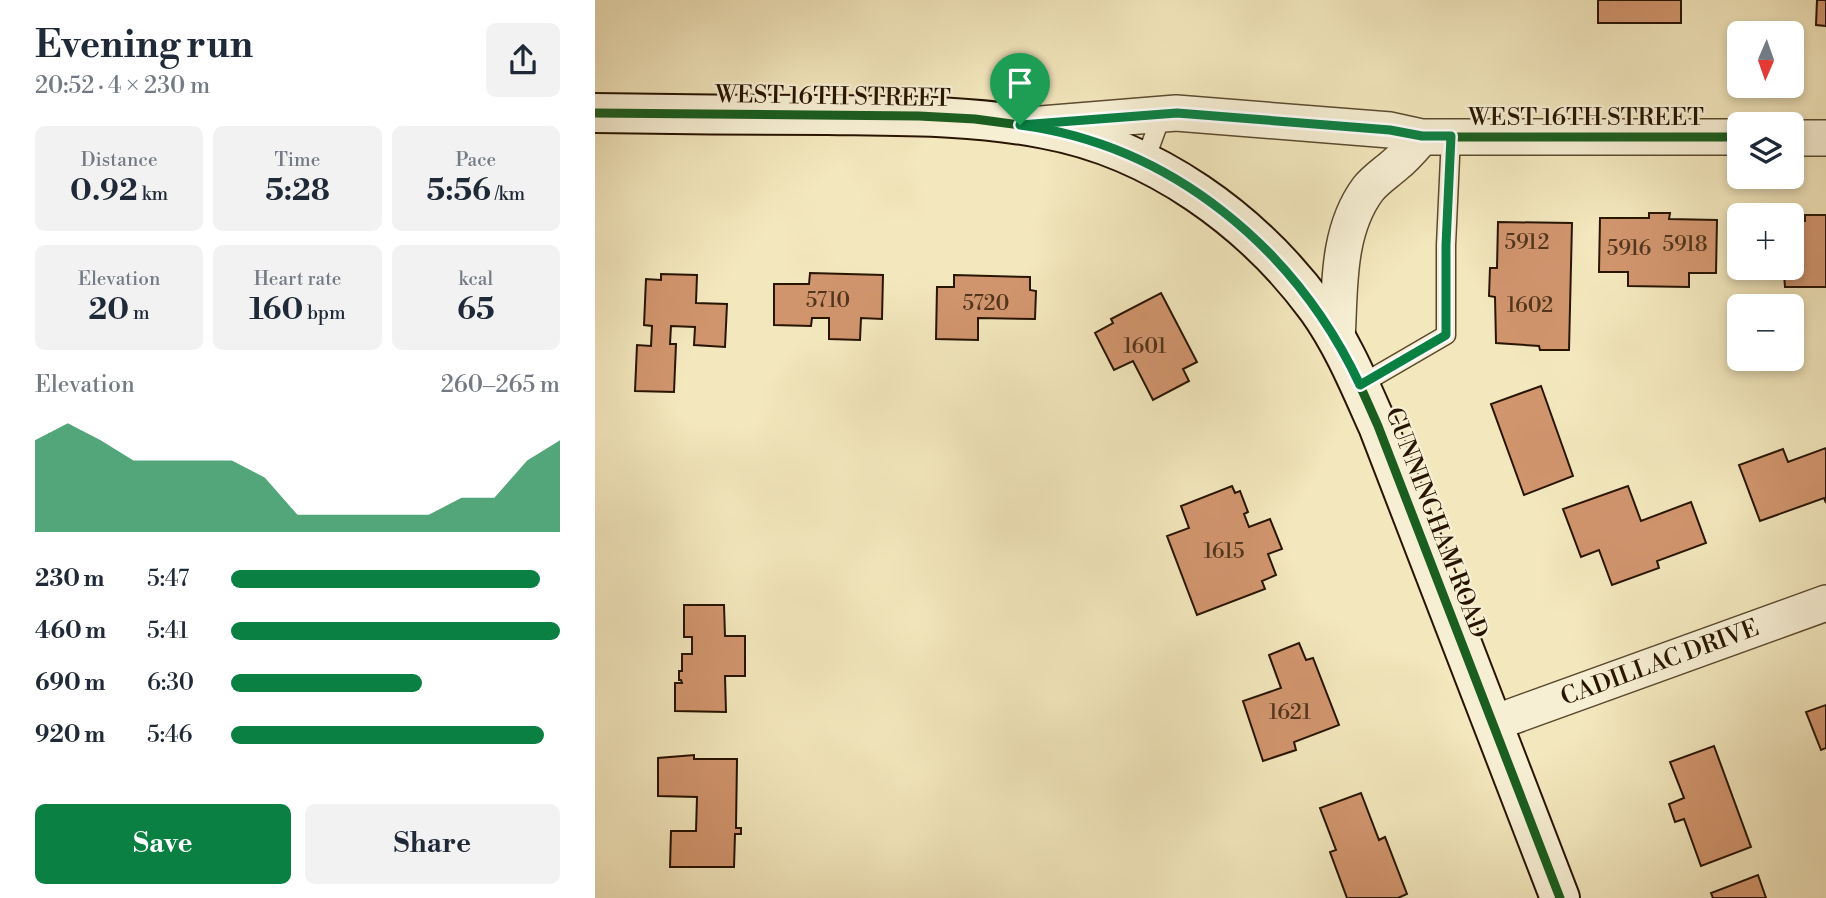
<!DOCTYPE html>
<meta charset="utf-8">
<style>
body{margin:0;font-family:"Libre Bodoni",serif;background:#f2f2f3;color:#1f2937;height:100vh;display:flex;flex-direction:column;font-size:26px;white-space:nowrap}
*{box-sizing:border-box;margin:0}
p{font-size:23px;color:#747a83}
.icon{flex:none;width:38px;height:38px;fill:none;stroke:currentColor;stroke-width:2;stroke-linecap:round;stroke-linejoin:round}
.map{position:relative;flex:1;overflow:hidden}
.drawer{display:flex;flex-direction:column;background:#fff;width:595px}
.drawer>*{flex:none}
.needle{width:46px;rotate:182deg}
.controls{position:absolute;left:1132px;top:21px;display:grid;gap:14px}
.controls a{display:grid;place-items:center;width:77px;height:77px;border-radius:10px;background:#fff;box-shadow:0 4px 10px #0003;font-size:35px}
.pin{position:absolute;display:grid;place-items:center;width:60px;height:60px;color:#fff;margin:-72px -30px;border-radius:50% 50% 50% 0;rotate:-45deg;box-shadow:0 0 7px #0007}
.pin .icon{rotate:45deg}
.round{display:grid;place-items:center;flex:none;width:74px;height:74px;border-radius:10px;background:#f2f2f3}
.summary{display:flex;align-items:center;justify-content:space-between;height:119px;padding:0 35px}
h1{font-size:38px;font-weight:700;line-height:52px}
.figures{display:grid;grid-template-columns:repeat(3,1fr);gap:10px;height:119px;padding:7px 35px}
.figures div{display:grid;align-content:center;border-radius:10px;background:#f2f2f3;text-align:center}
.figures b{font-size:30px;font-weight:700}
.figures small{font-size:19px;font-weight:400}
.figures p{font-size:19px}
.chart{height:196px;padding:14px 35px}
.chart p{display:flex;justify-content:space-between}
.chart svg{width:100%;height:126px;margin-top:7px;fill:#0b8043;opacity:.7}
.button{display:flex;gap:14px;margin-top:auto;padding:14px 35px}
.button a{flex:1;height:80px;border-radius:10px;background:#0b8043;color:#fff;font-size:28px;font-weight:700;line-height:80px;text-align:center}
.button a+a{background:#f2f2f3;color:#1f2937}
ul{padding:0 35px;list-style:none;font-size:23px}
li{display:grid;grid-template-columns:112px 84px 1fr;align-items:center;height:52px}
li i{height:18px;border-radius:9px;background:#0b8043}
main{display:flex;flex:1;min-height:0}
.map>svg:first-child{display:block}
.building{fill:#d1956e;stroke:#281500;stroke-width:2}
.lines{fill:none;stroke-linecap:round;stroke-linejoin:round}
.lane-casing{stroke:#5b4a2f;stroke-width:21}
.street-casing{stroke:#5b4a2f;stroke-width:38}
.secondary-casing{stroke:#281500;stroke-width:42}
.lane{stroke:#f7efd4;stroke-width:18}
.street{stroke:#f7efd4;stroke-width:35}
.secondary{stroke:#f7efd4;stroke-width:38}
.cycleway-casing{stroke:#f7efd4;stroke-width:13}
.cycleway{stroke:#1b5e20;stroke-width:9}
.route-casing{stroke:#fff;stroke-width:14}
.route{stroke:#0b8043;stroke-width:9}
.labels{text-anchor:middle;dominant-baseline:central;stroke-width:5;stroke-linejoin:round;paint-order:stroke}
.number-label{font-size:21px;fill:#52351c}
.street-label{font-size:24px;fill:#281500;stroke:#f7efd4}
</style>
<main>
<section class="drawer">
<div class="summary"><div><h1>Evening run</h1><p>20:52 · 4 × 230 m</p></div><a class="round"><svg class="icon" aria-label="share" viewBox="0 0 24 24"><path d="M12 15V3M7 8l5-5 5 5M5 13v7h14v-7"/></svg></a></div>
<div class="figures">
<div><p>Distance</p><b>0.92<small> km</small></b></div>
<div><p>Time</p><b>5:28</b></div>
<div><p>Pace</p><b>5:56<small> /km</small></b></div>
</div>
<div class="figures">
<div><p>Elevation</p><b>20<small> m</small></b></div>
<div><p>Heart rate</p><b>160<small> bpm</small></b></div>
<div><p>kcal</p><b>65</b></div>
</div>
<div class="chart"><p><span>Elevation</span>260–265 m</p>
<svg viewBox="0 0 160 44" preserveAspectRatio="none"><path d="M0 44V12L10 6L20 12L30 19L40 19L50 19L60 19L70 25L80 38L90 38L100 38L110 38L120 38L130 32L140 32L150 19L160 12V44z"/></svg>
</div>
<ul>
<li><b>230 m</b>5:47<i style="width:94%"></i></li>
<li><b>460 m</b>5:41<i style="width:100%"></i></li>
<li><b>690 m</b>6:30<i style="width:58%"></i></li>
<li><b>920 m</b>5:46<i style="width:95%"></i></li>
</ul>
<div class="button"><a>Save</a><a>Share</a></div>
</section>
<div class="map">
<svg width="1231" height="898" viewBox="0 0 1231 898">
<rect width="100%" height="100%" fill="#f3e7bd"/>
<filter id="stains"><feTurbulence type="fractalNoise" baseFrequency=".00286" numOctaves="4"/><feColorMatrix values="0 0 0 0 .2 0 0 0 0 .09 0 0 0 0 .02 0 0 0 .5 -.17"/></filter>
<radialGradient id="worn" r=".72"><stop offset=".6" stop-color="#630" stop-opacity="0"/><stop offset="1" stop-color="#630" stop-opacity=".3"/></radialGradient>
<path class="building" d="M1003,0H1086V23H1003Z
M1222,0H1231V26L1221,25Z
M1054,213H1075L1074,219L1122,220L1121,273H1094V287L1033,286V272H1004L1005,218H1054Z
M1210,215H1231V287H1190L1189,274H1163V268H1197V221H1210Z
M903,222L977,223L974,350H945L944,346L901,343L900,297L894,296L895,268H902Z
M215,273L288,275L287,319L266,318L265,340L234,339V318H217L216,326L179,325V284H214Z
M66,274L102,275L101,303L132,304L130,347L99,345L100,327L76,326L75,344H81L79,392L40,391L42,345L56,346L57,326L49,325L51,279L66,280Z
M359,275L435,277V290L441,291L440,319L383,318V340L341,339L342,287H359Z
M566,293L602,362L588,369L594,381L558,400L538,361L519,370L500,333L518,323L516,319Z
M946,386L978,476L929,495L896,404Z
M1231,448V503L1229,498L1165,521L1144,465L1188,449L1193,462Z
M637,486L640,493L645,491L653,512L649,514L654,527L675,519L687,549L673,554L681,575L667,581L670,589L602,615L572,536L594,528L586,506Z
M1033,486L1046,521L1096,502L1111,543L1062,561L1064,568L1017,585L1004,550L986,557L968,509Z
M89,605H129L130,636H150V676H130L131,712L80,711V683H87L86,680H84V671H87V654H97V637H89Z
M704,643L711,660L718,658L744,725L699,742L701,750L668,761L648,701L686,688L674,655Z
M1231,705V748L1226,750L1211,712Z
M1119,746L1156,847L1106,866L1089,819L1080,822L1074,804L1089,798L1075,762Z
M99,755V759H142L141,828H146V834H140L139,867H75L76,831H101L102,797L63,796V758Z
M766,793L784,840L790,837L812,894L803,898H752L735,852L741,850L725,808Z
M1163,875L1171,898H1118L1116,893Z"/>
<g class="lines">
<g class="lane-casing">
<path id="lane" d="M549,163L567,114
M765,385L851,335V245L856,136"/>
</g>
<g class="street-casing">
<path id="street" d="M446,124L581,113L795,130L827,137H1144
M1197,138H1231
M742,341C745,291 741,232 773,189C781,179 791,173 801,164C811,156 819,146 827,137
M899,723L1231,603"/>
</g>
<g class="secondary-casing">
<path id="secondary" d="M0,113C78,114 155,115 233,115C306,116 378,115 450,129C559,149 657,220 722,308C748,344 765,386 783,426L965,898"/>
</g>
<use href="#lane" class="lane"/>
<use href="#street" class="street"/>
<use href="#secondary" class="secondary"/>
<g class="cycleway-casing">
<path id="cycleway" d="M0,113L324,116L380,119L425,125L581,113L795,130L827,137H1144
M449,129C560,153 655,217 722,308C748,343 765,386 783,426L965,898"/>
</g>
<use href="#cycleway" class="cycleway"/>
</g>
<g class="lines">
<g class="route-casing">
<path id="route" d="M582,113L795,130L827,136H856L851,245V335L765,385C701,249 577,145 425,125Z"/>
</g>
<use href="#route" class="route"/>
</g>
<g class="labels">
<g class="number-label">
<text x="932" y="243">5912</text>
<text x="1090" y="245">5918</text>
<text x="1034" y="249">5916</text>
<text x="233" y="301">5710</text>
<text x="391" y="304">5720</text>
<text x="935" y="306">1602</text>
<text x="550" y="347">1601</text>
<text x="629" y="552">1615</text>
<text x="695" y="713">1621</text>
</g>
<g class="street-label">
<text transform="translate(238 97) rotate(1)">WEST 16TH STREET</text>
<text x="991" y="118">WEST 16TH STREET</text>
<text transform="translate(841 523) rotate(69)">CUNNINGHAM ROAD</text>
<text transform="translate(1065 663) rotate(-20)">CADILLAC DRIVE</text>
</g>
</g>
<rect width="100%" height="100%" filter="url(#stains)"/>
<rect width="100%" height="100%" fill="url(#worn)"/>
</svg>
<div class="controls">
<a><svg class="needle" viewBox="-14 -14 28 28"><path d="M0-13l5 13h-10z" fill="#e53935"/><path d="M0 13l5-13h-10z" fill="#747a83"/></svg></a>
<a><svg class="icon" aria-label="layers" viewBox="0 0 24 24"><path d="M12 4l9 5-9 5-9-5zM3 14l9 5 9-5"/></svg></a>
<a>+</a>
<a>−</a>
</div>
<div class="pin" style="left:425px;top:125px;background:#1e9e55"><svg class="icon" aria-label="arrive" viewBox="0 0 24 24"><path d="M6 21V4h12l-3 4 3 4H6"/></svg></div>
</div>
</main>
